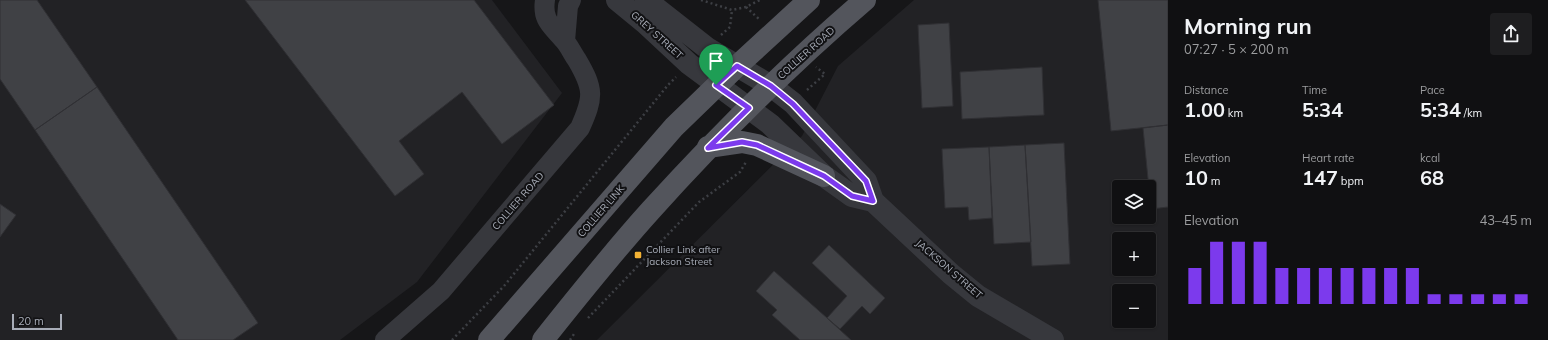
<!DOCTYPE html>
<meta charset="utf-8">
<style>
body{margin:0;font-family:Mulish,sans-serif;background:#1e1e20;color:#f1f3f6;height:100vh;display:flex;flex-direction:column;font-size:15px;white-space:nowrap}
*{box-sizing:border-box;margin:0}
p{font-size:13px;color:#9c9d9f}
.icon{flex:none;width:22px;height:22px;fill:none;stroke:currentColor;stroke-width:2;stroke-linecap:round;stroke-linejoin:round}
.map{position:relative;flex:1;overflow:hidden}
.panel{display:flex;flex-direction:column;background:#101012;width:380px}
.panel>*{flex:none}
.buttons{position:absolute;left:1112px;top:180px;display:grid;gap:8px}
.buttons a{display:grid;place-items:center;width:44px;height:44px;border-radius:4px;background:#101012;box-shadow:0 1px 3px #0004,0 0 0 1px #303032;font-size:20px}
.scale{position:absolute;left:12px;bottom:10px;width:50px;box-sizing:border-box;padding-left:4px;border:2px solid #a8adb8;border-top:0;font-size:11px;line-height:14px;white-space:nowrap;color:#a8adb8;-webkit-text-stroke:3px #111113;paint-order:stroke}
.pin{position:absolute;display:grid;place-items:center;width:34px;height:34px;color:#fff;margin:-41px -17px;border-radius:50% 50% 50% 0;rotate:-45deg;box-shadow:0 0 4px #0007}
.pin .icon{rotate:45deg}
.round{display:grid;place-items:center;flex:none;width:42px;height:42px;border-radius:4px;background:#1e1e20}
.summary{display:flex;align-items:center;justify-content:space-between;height:68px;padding:0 16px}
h1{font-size:22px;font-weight:700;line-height:30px}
.figures{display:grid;grid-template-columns:repeat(3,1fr);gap:6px;height:68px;padding:4px 16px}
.figures div{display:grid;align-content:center}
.figures b{font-size:20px;font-weight:700}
.figures small{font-size:11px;font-weight:400}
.figures p{font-size:11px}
.chart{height:112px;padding:8px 16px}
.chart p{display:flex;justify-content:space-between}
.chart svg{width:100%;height:72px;margin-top:4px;stroke:#7c3aed;stroke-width:6}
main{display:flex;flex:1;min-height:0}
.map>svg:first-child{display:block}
.built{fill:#222225;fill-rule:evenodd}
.building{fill:#404145;stroke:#303034}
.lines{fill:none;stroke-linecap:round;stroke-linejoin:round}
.path{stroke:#3d3f44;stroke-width:2.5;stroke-dasharray:2 3;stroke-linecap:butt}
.minor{stroke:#37383d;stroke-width:20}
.tertiary{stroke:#37383d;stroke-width:22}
.primary{stroke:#53555c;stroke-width:22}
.route-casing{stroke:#fff;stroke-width:8}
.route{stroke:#7c3aed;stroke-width:5}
.poi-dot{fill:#f2b134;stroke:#111113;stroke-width:1.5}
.labels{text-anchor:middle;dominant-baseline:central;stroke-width:4;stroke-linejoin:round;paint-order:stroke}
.street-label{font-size:10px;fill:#a8adb8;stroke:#111113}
.poi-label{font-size:10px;fill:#a8adb8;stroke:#111113;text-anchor:start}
</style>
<main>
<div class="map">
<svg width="1168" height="340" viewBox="0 0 1168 340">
<rect width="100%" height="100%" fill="#161618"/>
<path class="built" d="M0,0H492L562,93L417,282L340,340H0Z
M914,0H1168V340H597L802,136L838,66ZM1119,187H1149V217H1119ZM1119,239H1149V269H1119ZM1119,291H1149V321H1119Z"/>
<path class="building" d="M0,0H37L97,87L35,130L0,79Z
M245,0H474L554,105L502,144L462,92L399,141L424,174L395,196Z
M1098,0H1168V125L1111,131Z
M949,23L953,106L922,108L918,25Z
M1042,67L1044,115L962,119L960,72Z
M97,87L258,323L233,340H178L35,130Z
M1168,125V207L1151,209L1143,128Z
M1064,143L1070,264L1032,266L1025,145Z
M1025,145L1031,242L994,244L989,147Z
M989,147L992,218L969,220L968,207L945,208L942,149Z
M0,204L16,215L0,237Z
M829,245L885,298L870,314L862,306L840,329L827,318L847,296L812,263Z
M774,271L827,318L851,340H800L772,315L777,310L756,291Z"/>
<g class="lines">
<path class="path" d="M701,0L732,10L746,7L760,0
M746,7L760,20
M721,35L730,27L732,10
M807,90L825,74L816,67
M588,318L699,202L740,172L746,162
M452,340L504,286L668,85L676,77
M570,340L574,334"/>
<path class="minor" d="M565,41L568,6L571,0
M385,340L441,291L580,128C594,97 594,89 577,60C572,53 569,45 563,39C551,25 542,20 545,0"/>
<path class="tertiary" d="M617,0L645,23L689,64L770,124L824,176L852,196L873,201L951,274L978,296L1053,340
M646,0L707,48L771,86L793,103L866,181L873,201"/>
<path class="primary" d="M708,147L742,142L757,145L824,176
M489,340L674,127L737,66L809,0
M543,340C578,296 613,252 651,210C718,136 789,65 865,0"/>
</g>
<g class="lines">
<g class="route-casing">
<path id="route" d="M737,66L771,86L793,104L866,181L873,201L852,196L824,176L757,145L742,142L708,148L749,108L716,85Z"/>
</g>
<use href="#route" class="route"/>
</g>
<rect class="poi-dot" x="634" y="251" width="8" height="8" rx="2"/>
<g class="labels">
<g class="street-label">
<text transform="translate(657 35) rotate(42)">GREY STREET</text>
<text transform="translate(806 53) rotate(-42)">COLLIER ROAD</text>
<text transform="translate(518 201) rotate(-49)">COLLIER ROAD</text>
<text transform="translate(601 211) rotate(-49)">COLLIER LINK</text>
<text transform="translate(949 269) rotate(41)">JACKSON STREET</text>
</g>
<g class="poi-label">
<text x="646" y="249">Collier Link after<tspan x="646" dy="12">Jackson Street</tspan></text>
</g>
</g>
</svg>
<div class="buttons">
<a><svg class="icon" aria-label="layers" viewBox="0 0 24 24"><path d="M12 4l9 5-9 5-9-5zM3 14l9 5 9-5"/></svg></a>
<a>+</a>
<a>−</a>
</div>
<div class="scale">20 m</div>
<div class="pin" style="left:716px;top:85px;background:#1e9e55"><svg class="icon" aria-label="arrive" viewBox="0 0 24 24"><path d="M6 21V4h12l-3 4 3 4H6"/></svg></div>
</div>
<section class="panel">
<div class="summary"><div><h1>Morning run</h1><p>07:27 · 5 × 200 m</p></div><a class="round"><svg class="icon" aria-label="share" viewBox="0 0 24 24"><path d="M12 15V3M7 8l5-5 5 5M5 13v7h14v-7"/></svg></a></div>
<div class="figures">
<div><p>Distance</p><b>1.00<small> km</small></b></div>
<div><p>Time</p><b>5:34</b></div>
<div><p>Pace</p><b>5:34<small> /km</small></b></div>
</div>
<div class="figures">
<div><p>Elevation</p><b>10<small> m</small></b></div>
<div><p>Heart rate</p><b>147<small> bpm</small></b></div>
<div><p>kcal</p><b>68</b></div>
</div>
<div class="chart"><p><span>Elevation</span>43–45 m</p>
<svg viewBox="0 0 160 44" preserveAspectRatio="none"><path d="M5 44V22M15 44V6M25 44V6M35 44V6M45 44V22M55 44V22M65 44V22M75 44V22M85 44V22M95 44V22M105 44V22M115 44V38M125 44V38M135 44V38M145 44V38M155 44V38"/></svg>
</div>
</section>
</main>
